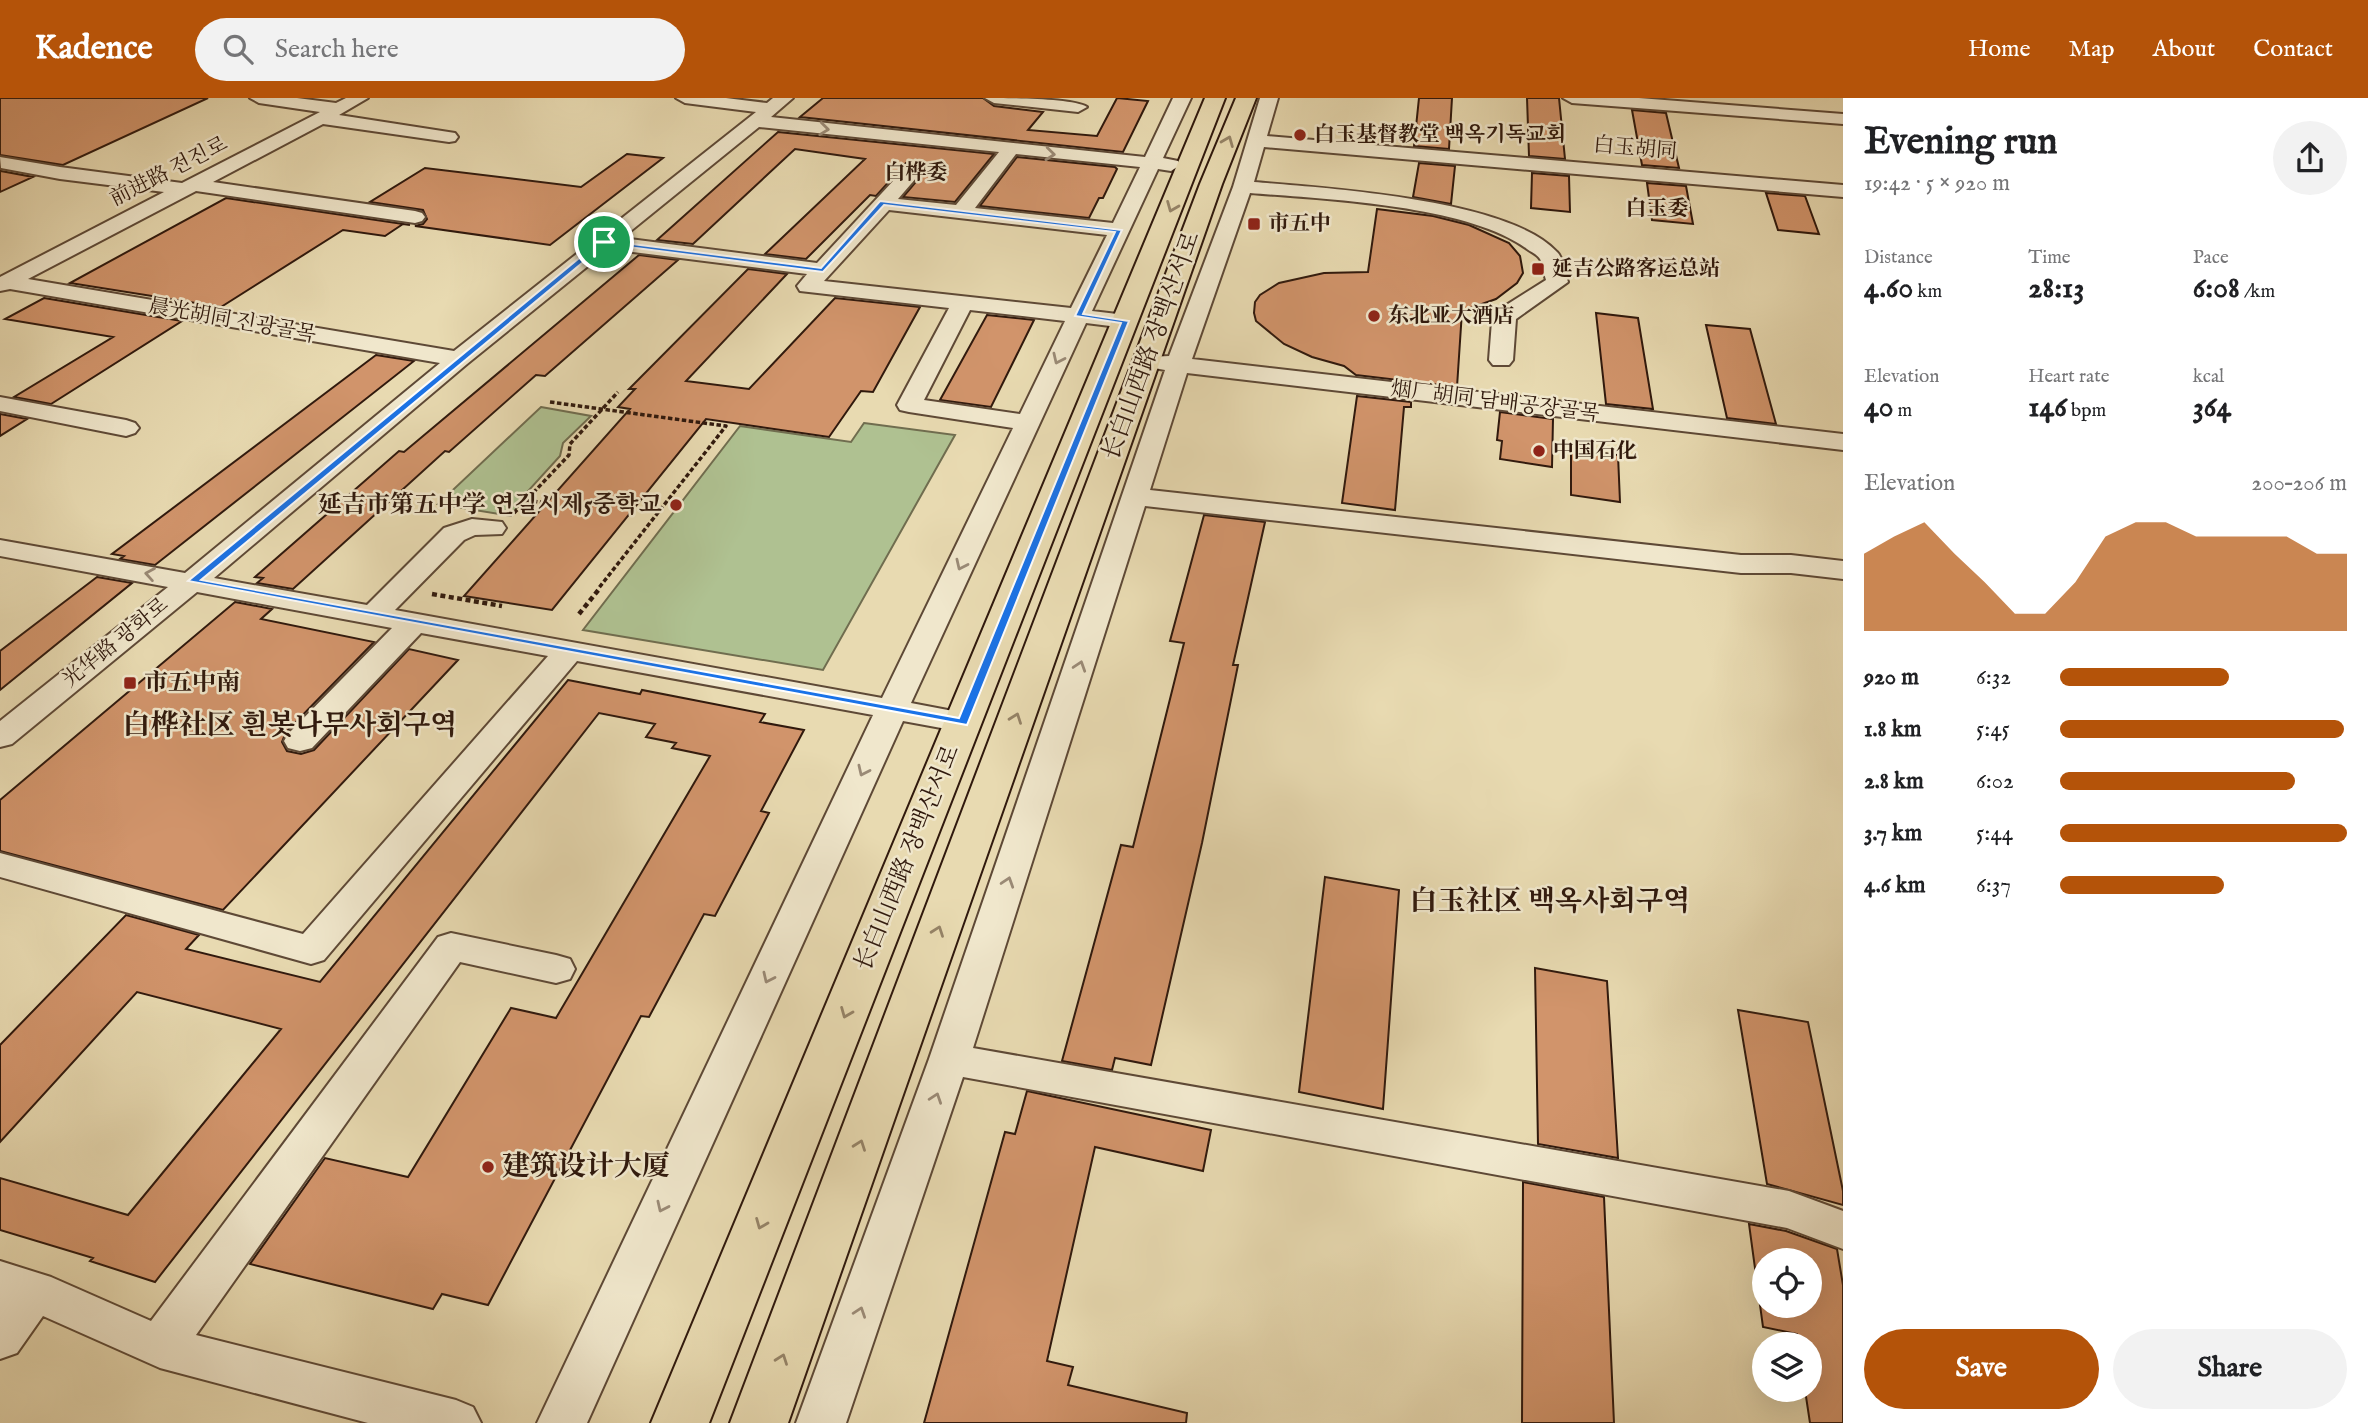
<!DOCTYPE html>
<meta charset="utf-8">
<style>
body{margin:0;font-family:"IM FELL English","Noto Serif SC","Noto Serif KR",serif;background:#f2f2f2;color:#202124;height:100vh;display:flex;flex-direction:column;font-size:26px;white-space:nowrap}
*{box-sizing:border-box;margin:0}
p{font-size:23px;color:#757577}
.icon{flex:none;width:38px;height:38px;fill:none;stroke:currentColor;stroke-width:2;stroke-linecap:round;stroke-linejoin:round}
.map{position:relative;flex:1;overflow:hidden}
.sheet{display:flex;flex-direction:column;background:#fff;width:525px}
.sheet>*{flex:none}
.fabs{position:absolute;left:1752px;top:1150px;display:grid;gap:14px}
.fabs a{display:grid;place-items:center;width:70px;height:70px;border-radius:50%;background:#fff;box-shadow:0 7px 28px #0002;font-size:35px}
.pin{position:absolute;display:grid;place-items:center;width:60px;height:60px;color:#fff;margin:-30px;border:4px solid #fff;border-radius:50%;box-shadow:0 2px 7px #0007}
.round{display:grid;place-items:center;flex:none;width:74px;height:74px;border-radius:37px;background:#f2f2f2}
.head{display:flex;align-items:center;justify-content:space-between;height:119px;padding:0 21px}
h1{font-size:38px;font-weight:800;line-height:52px}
.metrics{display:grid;grid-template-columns:repeat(3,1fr);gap:10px;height:119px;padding:7px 21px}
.metrics div{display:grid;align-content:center}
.metrics b{font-size:30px;font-weight:800}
.metrics small{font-size:19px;font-weight:400}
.metrics p{font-size:19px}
.chart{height:196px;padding:14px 21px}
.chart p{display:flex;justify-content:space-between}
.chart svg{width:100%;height:126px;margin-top:7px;fill:#b45309;opacity:.7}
.cta{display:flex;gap:14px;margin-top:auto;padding:14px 21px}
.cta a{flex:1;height:80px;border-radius:42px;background:#b45309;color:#fff;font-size:28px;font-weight:800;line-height:80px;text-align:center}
.cta a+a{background:#f2f2f2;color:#202124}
ul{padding:0 21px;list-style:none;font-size:23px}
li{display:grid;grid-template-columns:112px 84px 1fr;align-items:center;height:52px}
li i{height:18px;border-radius:9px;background:#b45309}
header{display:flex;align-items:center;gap:42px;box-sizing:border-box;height:98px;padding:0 35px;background:#b45309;color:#fff}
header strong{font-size:33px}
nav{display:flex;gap:38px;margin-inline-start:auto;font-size:24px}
.search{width:490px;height:63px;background:#f2f2f2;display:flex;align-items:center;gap:18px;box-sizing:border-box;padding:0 24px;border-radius:38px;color:#757577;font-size:26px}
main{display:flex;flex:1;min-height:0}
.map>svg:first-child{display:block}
.green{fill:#afc191;stroke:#706d4f;stroke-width:2}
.building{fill:#d1946b;stroke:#30190d;stroke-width:2;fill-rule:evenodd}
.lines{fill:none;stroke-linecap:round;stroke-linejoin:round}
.minor-casing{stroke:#5e4936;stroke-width:4}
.major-casing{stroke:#30190d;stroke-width:4}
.path-far1{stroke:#30190d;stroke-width:3.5;stroke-dasharray:4.5 2.5;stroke-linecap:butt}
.path{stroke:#30190d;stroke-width:4.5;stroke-dasharray:5 3.5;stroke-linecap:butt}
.minor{fill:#f0e7cc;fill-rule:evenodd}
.major{fill:#e8dab1;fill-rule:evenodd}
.oneway{stroke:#9a8a76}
.oneway2{stroke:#958367}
.route{fill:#1a73e8;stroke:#fff;stroke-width:2;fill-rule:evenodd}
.poi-dot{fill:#8f2418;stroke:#f0e7cc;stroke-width:2.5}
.labels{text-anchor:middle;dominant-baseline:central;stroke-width:5;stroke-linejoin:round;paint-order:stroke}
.far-poi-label{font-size:21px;font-weight:bold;fill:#30190d;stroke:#f0e7cc;text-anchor:start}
.far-street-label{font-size:21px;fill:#30190d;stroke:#f0e7cc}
.far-neighbourhood-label{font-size:21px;font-weight:bold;fill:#30190d;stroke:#f0e7cc}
.street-label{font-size:24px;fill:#30190d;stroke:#f0e7cc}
.poi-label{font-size:24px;font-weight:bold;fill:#30190d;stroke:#f0e7cc;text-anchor:end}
.quarter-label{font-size:28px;font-weight:bold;fill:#30190d;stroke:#f0e7cc}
.near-poi-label{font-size:28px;font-weight:bold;fill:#30190d;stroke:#f0e7cc;text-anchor:start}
</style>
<header>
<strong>Kadence</strong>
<div class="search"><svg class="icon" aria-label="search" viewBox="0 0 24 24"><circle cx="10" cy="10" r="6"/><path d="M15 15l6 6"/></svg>Search here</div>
<nav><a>Home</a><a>Map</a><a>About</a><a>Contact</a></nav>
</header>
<main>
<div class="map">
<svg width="1843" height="1325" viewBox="0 0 1843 1325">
<rect width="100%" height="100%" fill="#e8dab1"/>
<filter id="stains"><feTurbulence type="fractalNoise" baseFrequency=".00286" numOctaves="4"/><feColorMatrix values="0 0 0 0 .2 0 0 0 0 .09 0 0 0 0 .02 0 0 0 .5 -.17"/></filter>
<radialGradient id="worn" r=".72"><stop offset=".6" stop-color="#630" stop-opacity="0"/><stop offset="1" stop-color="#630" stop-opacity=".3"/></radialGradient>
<path class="green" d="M541,309L591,318L563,345L560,358L528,393L511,418L438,406Z
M864,325L955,337L823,572L583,532L740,328L851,344Z"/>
<path class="building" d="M0,0H208L63,67L0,57Z
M823,0H983L994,8L1043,14L1028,32L1097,38L1117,0L1148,3L1123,54L800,19Z
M1419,0H1452L1449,51L1414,48Z
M1527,0H1559L1565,61L1529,58Z
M1632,12L1666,15L1679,70L1642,67Z
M778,34L994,56L955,104L903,99L926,72L915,64L906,65L876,98L870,97L806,161L765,156L865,61L795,51L693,146L657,142Z
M627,56L663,60L550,147L415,128L423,126L427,121L423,112L370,104L425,70L581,89Z
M1017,59L1115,69L1117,71L1103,100H1099L1089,120L980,108Z
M1419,65L1455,68L1451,106L1413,99Z
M0,72L1,73L33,79L0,94Z
M1532,75L1569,78L1570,114L1531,110Z
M1647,85L1686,88L1693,126L1652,122Z
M1766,95L1805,98L1819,136L1778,132Z
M226,100L410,127L403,126L385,138L343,132L221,209L70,185Z
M1377,111L1433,118L1469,127L1509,145L1520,158L1523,175L1517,185L1496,201L1462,213L1457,289L1356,277L1344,268L1312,259L1284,246L1256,223L1254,215L1255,204L1260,197L1279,185L1324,175L1368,174Z
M639,157L678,162L545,278L536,277L449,354L445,353L293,491L257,485L263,480L255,479L399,353L404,354Z
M748,171L787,176L686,283L749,291L835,200L920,209L873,294L861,293L829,339L706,321L552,512L464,498L630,311L618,309L635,291H629Z
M44,200L182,223L51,306L14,299L113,239L5,221Z
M1596,215L1638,220L1653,311L1606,306Z
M987,217L1034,222L991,309L940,302Z
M1706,227L1750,231L1776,326L1727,320Z
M376,257L414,263L155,467L120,461L124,458L112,456Z
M1357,298L1411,304V309H1404L1395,412L1342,405Z
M1500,314L1553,321L1552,369L1500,361L1502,343L1497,342Z
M0,316L27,321L0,338Z
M1571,351L1618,357L1620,404L1571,397Z
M1204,417L1265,424L1233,567H1238L1202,745L1151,967L1115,960L1112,972L1062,963L1121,747L1133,749L1184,545L1170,543Z
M97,479L132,485L0,592V553Z
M235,504L272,511L261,521L374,544L286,634L282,644L287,653L301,656L314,652L409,551L458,562L223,812L0,753V702Z
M568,582L640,596L642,592L765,616L760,624L804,632L761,713L769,715L715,818L704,816L649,919L641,918L488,1207L442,1196L433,1211L250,1166L325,1060L408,1079L511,910L556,920L710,658L672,650L676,645L646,639L655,626L599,615L155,1184L90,1163L93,1160L0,1132V1080L128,1117L281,931L137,894L0,1044V947L126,817L199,837L186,851L320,884Z
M1325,779L1399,792L1383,1011L1299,994Z
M1535,870L1607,883L1618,1060L1538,1046Z
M1738,912L1808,924L1843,1093V1107L1767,1086Z
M1027,993L1211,1032L1203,1073L1095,1049L1047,1263L1073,1269L1068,1287L1187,1315L1186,1325H924L1005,1034L1015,1036Z
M1523,1084L1604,1099L1614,1325H1522Z
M1749,1126L1786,1133L1837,1151L1843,1187V1325H1810L1805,1292H1810V1246H1798L1797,1236L1763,1229ZM1764,1162H1810V1208H1764Z"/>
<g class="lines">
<g class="minor-casing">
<path id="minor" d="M250,0H297L336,5L346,0H368L339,17L455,35L458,39L455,43L449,44L323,26L213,84L415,113L422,115L425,119L422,123L415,125L196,93L28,181L454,253L756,14L685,5L676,0H726L767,5L773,0H793L771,19L1145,59L1173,0H1191L1163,60L1178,63L1180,67L1171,73L1158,71L1092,213L1134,218L1137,223L1134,228L1126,230L1086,225L911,605L974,617L979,624L974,631L963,634L903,623L587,1325H537L873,617L577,563L324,862L311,866L0,779V755L303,836L548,558L421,535L312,650L300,653L288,650L284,643L288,636L392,530L197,494L12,646L0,649V623L168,489L0,458V442L185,475L440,265L10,191L0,193V179L164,94L60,81L1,70L0,59L60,69L182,85L320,14L259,5ZM759,29L999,54L956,107L898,101L923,72L914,66L907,68L817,165L622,140ZM1016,56L1140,69L1113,125L975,110ZM889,112L1107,137L1071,210L824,183ZM609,151L807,176L797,188L800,193L949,210L897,307L900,312L909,314L1013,330L882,600L395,512L464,442L475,437L502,436L506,430L502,424L472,421L444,430L367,507L214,480L467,266ZM970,212L1065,223L1020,316L924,302Z
M985,0C1006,0 1073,0 1087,9L1078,14L994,5Z
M1260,0H1278L1267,38L1843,87V99L1264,49L1254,84C1325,90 1509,101 1557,154C1564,161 1565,175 1568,184L1516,221L1513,262L1509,267H1493L1489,262L1492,223L1495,218L1500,211L1546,182C1544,176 1543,166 1540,161C1538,157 1531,154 1527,151C1468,107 1325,101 1250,95L1192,261L1843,336V352L1187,275L1150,392L1741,457H1791L1843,463V481L1791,475H1741L1145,408L973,950L1789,1093L1843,1113V1151L1787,1130L963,979L846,1325H796L929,961L1165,272L1149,269L1145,264L1149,259L1169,258L1233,89Z
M1563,0H1639L1843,16V26L1572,5Z
M0,299L126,322L135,325L139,330L135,335L126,338L0,313Z
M451,835L556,857L570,861L575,871L570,881L556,885L460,864L196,1237L456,1302L473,1309L481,1325H368L160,1270L43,1218L17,1255L0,1261V1163L51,1179L151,1223L438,839Z"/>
</g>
<g class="major-casing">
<path id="major" d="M1205,0H1225L709,1325H651Z
M1236,0H1256L1222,86L788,1325H730L1200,86Z"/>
</g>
<path class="path-far1" d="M550,304L726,328L598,491
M526,402L546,405
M514,415L569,357L570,346L618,294"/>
<path class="path" d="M432,496L502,508
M579,516L600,490"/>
<use href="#minor" class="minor"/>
<use href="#major" class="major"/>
</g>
<defs><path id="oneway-chevron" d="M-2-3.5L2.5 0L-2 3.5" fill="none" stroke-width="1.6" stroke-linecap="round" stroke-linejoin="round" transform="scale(1.75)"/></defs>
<g class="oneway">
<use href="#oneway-chevron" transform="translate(824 31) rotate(7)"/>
<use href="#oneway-chevron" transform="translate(1050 56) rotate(6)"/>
<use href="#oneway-chevron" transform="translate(1058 261) rotate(115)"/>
<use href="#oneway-chevron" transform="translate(961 467) rotate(115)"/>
<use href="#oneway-chevron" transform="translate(150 476) rotate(-170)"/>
<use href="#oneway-chevron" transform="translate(1080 568) rotate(-72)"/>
<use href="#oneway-chevron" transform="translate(863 673) rotate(115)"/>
<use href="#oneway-chevron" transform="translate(1008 784) rotate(-72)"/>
<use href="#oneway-chevron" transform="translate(768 880) rotate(115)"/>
<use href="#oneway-chevron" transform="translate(936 1000) rotate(-71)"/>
<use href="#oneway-chevron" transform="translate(662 1109) rotate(115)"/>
<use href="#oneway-chevron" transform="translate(860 1214) rotate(-71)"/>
</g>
<g class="oneway2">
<use href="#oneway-chevron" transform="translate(1228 43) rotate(-68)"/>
<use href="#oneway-chevron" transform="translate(1172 109) rotate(112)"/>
<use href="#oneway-chevron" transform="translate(1016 620) rotate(-70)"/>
<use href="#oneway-chevron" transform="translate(938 833) rotate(-70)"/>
<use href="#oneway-chevron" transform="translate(846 915) rotate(112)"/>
<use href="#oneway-chevron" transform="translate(860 1047) rotate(-70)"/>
<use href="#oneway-chevron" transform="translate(761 1126) rotate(112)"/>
<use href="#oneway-chevron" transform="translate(782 1261) rotate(-70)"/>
</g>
<path class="route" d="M880,103L1122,132L1083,216L1129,223L967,627L188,483L601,142L821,170ZM884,107L1115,134L1075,218L1121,225L959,620L201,482L605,146L823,174Z"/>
<g class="poi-dot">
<circle cx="1300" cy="37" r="7"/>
<rect x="1247" y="119" width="14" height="14" rx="3.5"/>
<rect x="1531" y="164" width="14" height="14" rx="3.5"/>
<circle cx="1374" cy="218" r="7"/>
<circle cx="1539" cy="353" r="7"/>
<circle cx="676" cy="407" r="7"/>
<rect x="123" y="578" width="14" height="14" rx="3.5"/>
<circle cx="488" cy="1069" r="7"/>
</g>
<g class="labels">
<g class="far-poi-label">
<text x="1314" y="37">白玉基督教堂 백옥기독교회</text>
<text x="1268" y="126">市五中</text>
<text x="1552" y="171">延吉公路客运总站</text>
<text x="1388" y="218">东北亚大酒店</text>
<text x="1553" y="353">中国石化</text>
</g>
<g class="far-street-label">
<text transform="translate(1635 51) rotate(5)">白玉胡同</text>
<text transform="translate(169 74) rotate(-27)">前进路 전진로</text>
<text transform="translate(232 223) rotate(10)">晨光胡同 진광골목</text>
<text transform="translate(1495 304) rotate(7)">烟厂胡同 담배공장골목</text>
<text transform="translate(116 545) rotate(-39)">光华路 광화로</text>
</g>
<g class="far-neighbourhood-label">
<text x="916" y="75">白桦委</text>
<text x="1657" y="111">白玉委</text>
</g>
<g class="street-label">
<text transform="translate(1152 248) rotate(-70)">长白山西路 장백산서로</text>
<text transform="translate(908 760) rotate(-68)">长白山西路 장백산서로</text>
</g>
<g class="poi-label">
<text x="662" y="407">延吉市第五中学 연길시제5중학교</text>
<text x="144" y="585" text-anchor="start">市五中南</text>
</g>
<g class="quarter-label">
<text x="290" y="628">白桦社区 흰봇나무사회구역</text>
<text x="1550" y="804">白玉社区 백옥사회구역</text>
</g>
<g class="near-poi-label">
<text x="502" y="1069">建筑设计大厦</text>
</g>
</g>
<rect width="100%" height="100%" filter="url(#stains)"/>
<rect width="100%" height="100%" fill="url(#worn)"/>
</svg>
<div class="fabs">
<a><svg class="icon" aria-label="locate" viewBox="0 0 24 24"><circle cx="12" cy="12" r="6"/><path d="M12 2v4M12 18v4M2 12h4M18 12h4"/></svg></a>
<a><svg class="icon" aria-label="layers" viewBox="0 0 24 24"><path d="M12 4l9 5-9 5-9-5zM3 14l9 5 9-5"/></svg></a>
</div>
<div class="pin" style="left:604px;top:144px;background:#1e9e55"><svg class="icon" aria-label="arrive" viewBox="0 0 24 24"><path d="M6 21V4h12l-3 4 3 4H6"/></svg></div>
</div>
<section class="sheet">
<div class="head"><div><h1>Evening run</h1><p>19:42 · 5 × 920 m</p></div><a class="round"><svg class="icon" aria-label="share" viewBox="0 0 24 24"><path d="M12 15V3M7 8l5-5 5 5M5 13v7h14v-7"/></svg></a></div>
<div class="metrics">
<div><p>Distance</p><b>4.60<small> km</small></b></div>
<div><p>Time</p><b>28:13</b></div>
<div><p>Pace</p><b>6:08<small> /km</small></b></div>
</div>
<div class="metrics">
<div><p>Elevation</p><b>40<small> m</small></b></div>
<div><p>Heart rate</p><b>146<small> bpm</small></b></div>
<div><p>kcal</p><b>364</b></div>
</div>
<div class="chart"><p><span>Elevation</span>200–206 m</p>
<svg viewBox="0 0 160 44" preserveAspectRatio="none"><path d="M0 44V17L10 11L20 6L30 17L40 27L50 38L60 38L70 27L80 11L90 6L100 6L110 11L120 11L130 11L140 11L150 17L160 17V44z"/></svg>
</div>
<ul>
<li><b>920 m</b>6:32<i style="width:59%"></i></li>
<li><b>1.8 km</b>5:45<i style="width:99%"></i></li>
<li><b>2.8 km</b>6:02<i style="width:82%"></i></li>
<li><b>3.7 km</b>5:44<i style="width:100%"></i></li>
<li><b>4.6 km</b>6:37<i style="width:57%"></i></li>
</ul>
<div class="cta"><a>Save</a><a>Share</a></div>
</section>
</main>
